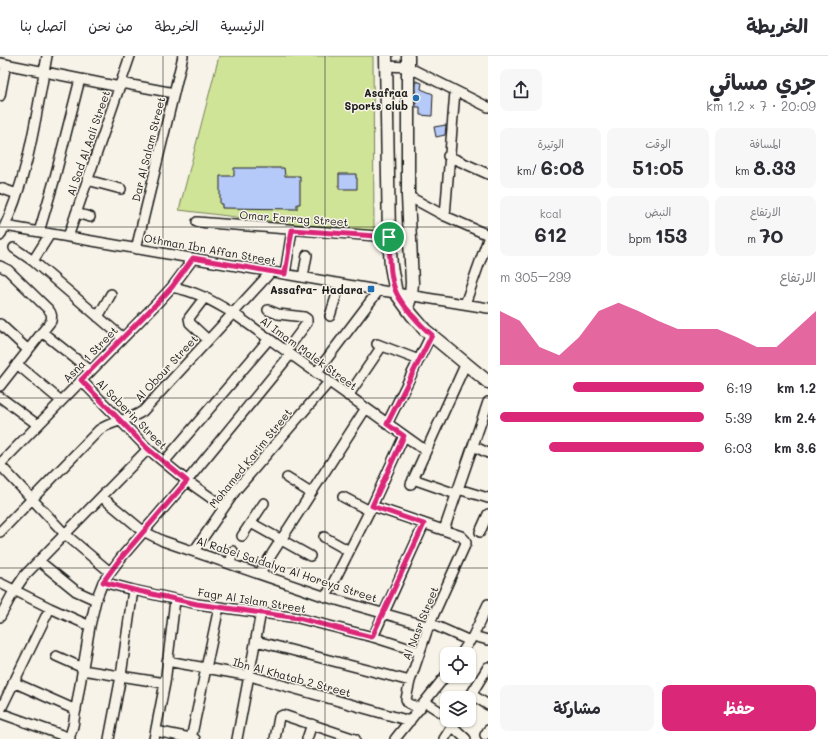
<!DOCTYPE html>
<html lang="ar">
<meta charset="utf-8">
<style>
body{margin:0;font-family:Mali,"Playpen Sans Arabic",sans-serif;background:#f7f7f7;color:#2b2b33;direction:rtl;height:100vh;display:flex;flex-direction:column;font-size:15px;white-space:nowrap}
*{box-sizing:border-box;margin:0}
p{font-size:13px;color:#7c7c81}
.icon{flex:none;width:22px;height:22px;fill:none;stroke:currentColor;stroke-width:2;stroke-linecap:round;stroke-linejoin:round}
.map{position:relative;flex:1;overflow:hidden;direction:ltr}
.drawer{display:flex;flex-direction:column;background:#fff;width:340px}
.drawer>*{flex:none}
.controls{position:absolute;left:440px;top:591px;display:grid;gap:8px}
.controls a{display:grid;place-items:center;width:36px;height:36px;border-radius:8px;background:#fff;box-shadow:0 1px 3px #0004;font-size:20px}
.pin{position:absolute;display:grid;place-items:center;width:34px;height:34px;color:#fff;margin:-17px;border:2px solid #fff;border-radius:50%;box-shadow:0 1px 4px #0007}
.round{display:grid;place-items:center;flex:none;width:42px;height:42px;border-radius:8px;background:#f7f7f7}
.headline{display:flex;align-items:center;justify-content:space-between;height:68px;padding:0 12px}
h1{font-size:22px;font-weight:700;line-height:30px}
.figures{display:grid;grid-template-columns:repeat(3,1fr);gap:6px;height:68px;padding:4px 12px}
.figures div{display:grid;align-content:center;border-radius:8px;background:#f7f7f7;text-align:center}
.figures b{font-size:20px;font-weight:700}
.figures small{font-size:11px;font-weight:400}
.figures p{font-size:11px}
.chart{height:112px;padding:8px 12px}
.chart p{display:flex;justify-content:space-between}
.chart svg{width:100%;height:72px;margin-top:4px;fill:#db2777;opacity:.7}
.button{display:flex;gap:8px;margin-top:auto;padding:8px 12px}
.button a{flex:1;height:46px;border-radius:8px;background:#db2777;color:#fff;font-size:16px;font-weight:700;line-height:46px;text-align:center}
.button a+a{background:#f7f7f7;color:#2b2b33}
ul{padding:0 12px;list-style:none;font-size:13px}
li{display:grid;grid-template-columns:64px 48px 1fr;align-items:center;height:30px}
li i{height:10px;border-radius:5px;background:#db2777}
header{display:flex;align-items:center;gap:24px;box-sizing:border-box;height:56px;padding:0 20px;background:#fff;border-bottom:1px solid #e1e1e2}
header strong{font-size:19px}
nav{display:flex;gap:22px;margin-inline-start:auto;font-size:14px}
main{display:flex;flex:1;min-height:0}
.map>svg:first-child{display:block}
.green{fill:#d0e498;stroke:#76805a}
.building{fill:#b6caf9;stroke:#1c1c1c}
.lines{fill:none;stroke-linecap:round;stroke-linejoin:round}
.street-casing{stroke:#1c1c1c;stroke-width:12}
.secondary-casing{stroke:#1c1c1c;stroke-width:15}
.street{stroke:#f7f3e8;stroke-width:9}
.secondary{stroke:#f7f3e8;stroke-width:12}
.route-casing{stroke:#fff;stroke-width:8}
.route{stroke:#db2777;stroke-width:5}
.grid{fill:none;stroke:#1c1c1c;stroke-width:1;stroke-opacity:0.55}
.poi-dot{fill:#1f6fb2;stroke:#f7f3e8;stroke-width:1.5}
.labels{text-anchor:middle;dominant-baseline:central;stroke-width:3;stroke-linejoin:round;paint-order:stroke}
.poi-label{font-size:11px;font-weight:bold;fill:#1c1c1c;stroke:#f7f3e8;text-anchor:end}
.street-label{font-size:11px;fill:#1c1c1c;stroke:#f7f3e8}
</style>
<header>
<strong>الخريطة</strong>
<nav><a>الرئيسية</a><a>الخريطة</a><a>من نحن</a><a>اتصل بنا</a></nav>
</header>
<main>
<section class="drawer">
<div class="headline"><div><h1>جري مسائي</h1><p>20:09 · 7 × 1.2 km</p></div><a class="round"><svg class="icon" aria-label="share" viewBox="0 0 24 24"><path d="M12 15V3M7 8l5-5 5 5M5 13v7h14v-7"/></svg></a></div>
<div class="figures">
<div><p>المسافة</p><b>8.33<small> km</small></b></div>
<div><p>الوقت</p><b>51:05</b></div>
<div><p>الوتيرة</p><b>6:08<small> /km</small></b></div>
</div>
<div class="figures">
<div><p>الارتفاع</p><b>70<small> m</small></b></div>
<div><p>النبض</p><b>153<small> bpm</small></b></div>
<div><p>kcal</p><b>612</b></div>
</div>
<div class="chart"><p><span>الارتفاع</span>299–305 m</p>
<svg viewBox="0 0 160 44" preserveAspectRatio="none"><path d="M0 44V11L10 17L20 33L30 38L40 27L50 11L60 6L70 11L80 17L90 22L100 22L110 22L120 27L130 33L140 33L150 22L160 11V44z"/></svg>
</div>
<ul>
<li><b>1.2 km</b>6:19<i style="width:64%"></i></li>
<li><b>2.4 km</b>5:39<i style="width:100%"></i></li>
<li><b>3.6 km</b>6:03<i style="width:76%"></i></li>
</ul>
<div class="button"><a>حفظ</a><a>مشاركة</a></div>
</section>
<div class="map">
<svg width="488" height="683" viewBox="0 0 488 683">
<rect width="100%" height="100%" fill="#f7f3e8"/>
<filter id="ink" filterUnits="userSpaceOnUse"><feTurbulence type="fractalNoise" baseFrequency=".025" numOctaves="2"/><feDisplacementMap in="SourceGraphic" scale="8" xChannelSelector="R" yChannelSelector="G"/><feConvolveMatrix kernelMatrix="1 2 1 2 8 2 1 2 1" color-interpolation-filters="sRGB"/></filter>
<g filter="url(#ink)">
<path class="green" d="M219,0H373L374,178L179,154Z"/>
<path class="building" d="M416,25L422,27L421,33L433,38L432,60L420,59V51H416Z
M446,69L445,79L436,81L434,71Z
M234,112H284L285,120H300V148H297V153L222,152V148H220V120H234Z
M339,118H356V122H357V133H339Z"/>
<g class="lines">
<g class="street-casing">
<path id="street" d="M0,7L120,31
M386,10L408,11L488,51
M121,27L174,37
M0,40L6,8
M448,100L488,118
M87,124L121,133
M0,132L17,138
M408,140L445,160L488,179
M76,157L90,161
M445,160L455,35
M197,166L389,181
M5,170L371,233L488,252
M39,176L54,125L80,23
M0,180C28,125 36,60 47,0
M68,181L130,0
M14,192L33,205L123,282
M136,193L183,0
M33,205L50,178
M0,210L8,214L48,253C52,257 52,260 51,265L0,330
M285,218L292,174
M303,221L307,199
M172,231C198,236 210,244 233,257L426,395
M205,241L189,262L190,267L208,284
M465,248L488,183
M268,254L278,258L304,261L307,263V267L286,295
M330,260L340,228
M98,261L111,238
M0,268L28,294
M42,276L91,315
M377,288L419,304
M17,308L61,345
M316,317L379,234
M81,324L148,393L187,425L224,451
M348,340L382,290
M0,341L38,369
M387,368L431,279
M473,390L488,397
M164,406L269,283
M0,408L160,244L172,231L193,203
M0,409L65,478L110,516
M287,422L311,437
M413,423L456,438
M411,428L466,307
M458,433L488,442
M102,441L143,475L163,485L326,541L424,569H434L470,585
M343,441L370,455
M372,450L461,480L465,484L466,487L429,569L410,625L406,643L408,647L420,653
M251,467L310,500
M444,474L488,346
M0,476L99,374C113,364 129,365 143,355L271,216
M480,476L488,458
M242,480L264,447
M324,481L349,495
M194,495L236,434L329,326
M39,505L76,535L96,544
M230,508L233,495
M259,518L366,352
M103,526L133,534L197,548L298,562L373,581L420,596
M0,527L50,552L90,570
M326,541L372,450L404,380
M0,561L14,535L25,519L148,393
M473,580L488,584
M373,581L424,468
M256,585L410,625
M461,598L473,580L488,548
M56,600L83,612
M167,605L250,620L410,665
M82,614L165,627
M13,626L76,654
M471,638L488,649
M469,642L488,611
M425,646L447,660
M0,655L50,552
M0,657L70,682
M452,670L466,683
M156,675L195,683
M485,679L488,674
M69,683L73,670L90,570L96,544L103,526L120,503L187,425L290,299
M109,683L121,620L133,534
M154,683L165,627L175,544
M191,683L219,551
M237,683L261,556
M275,683L279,661L283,659L355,683
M307,683L312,668
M395,683L447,618
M444,683L456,664"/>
</g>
<g class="secondary-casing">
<path id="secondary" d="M386,0L389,181L391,210L396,237L412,259L425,274L488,326
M407,252L411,239L412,227L408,140V0"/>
</g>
<use href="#street" class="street"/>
<use href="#secondary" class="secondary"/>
</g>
</g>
<g class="lines" filter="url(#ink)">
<g class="route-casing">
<path id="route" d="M292,174L389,181C390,198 389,220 396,236C401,248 422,271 432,279L387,368L404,380L372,450L424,468L372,581L298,562L197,548L134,534L103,526L120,503L187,425L148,393L81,324L160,244L172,231L193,202L285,218Z"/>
</g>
<use href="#route" class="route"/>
</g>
<path class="grid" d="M163,0V683M325,0V683M0,171H488M0,342H488M0,512H488"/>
<g class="poi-dot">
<circle cx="416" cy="42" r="4"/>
<rect x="367" y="229" width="8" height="8" rx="2"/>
</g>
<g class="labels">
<g class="poi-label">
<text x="408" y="36">Asafraa<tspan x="408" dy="13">Sports club</tspan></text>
<text x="363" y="233">Assafra- Hadara</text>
</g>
<g class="street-label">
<text transform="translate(88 87) rotate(-71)">Al Sad Al Aali Street</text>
<text transform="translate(148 93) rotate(-76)">Dar Al Salam Street</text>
<text transform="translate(294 162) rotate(4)">Omar Farrag Street</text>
<text transform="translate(210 193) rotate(10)">Othman Ibn Affan Street</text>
<text transform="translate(309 297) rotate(36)">Al Imam Malek Street</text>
<text transform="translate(90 298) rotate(-46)">Asna 1 Street</text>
<text transform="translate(166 312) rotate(-47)">Al Obour Street</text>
<text transform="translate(132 358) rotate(45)">Al Saberin Street</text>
<text transform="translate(250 402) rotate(-51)">Mohamed Karim Street</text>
<text transform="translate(287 513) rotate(18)">Al Rabei Saidalya Al Horeya Street</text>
<text transform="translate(252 544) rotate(9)">Fagr Al Islam Street</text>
<text transform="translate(420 567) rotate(-68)">Al Nasr Street</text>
<text transform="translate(292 621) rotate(15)">Ibn Al Khatab 2 Street</text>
</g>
</g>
</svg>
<div class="controls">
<a><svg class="icon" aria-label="locate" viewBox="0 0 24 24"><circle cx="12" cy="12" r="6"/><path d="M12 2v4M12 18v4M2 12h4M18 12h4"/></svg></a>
<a><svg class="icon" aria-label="layers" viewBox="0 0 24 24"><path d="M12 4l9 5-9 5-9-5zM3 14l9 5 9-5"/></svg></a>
</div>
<div class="pin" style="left:389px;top:181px;background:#1e9e55"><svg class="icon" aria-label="arrive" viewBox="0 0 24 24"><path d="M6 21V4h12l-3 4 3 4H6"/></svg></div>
</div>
</main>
